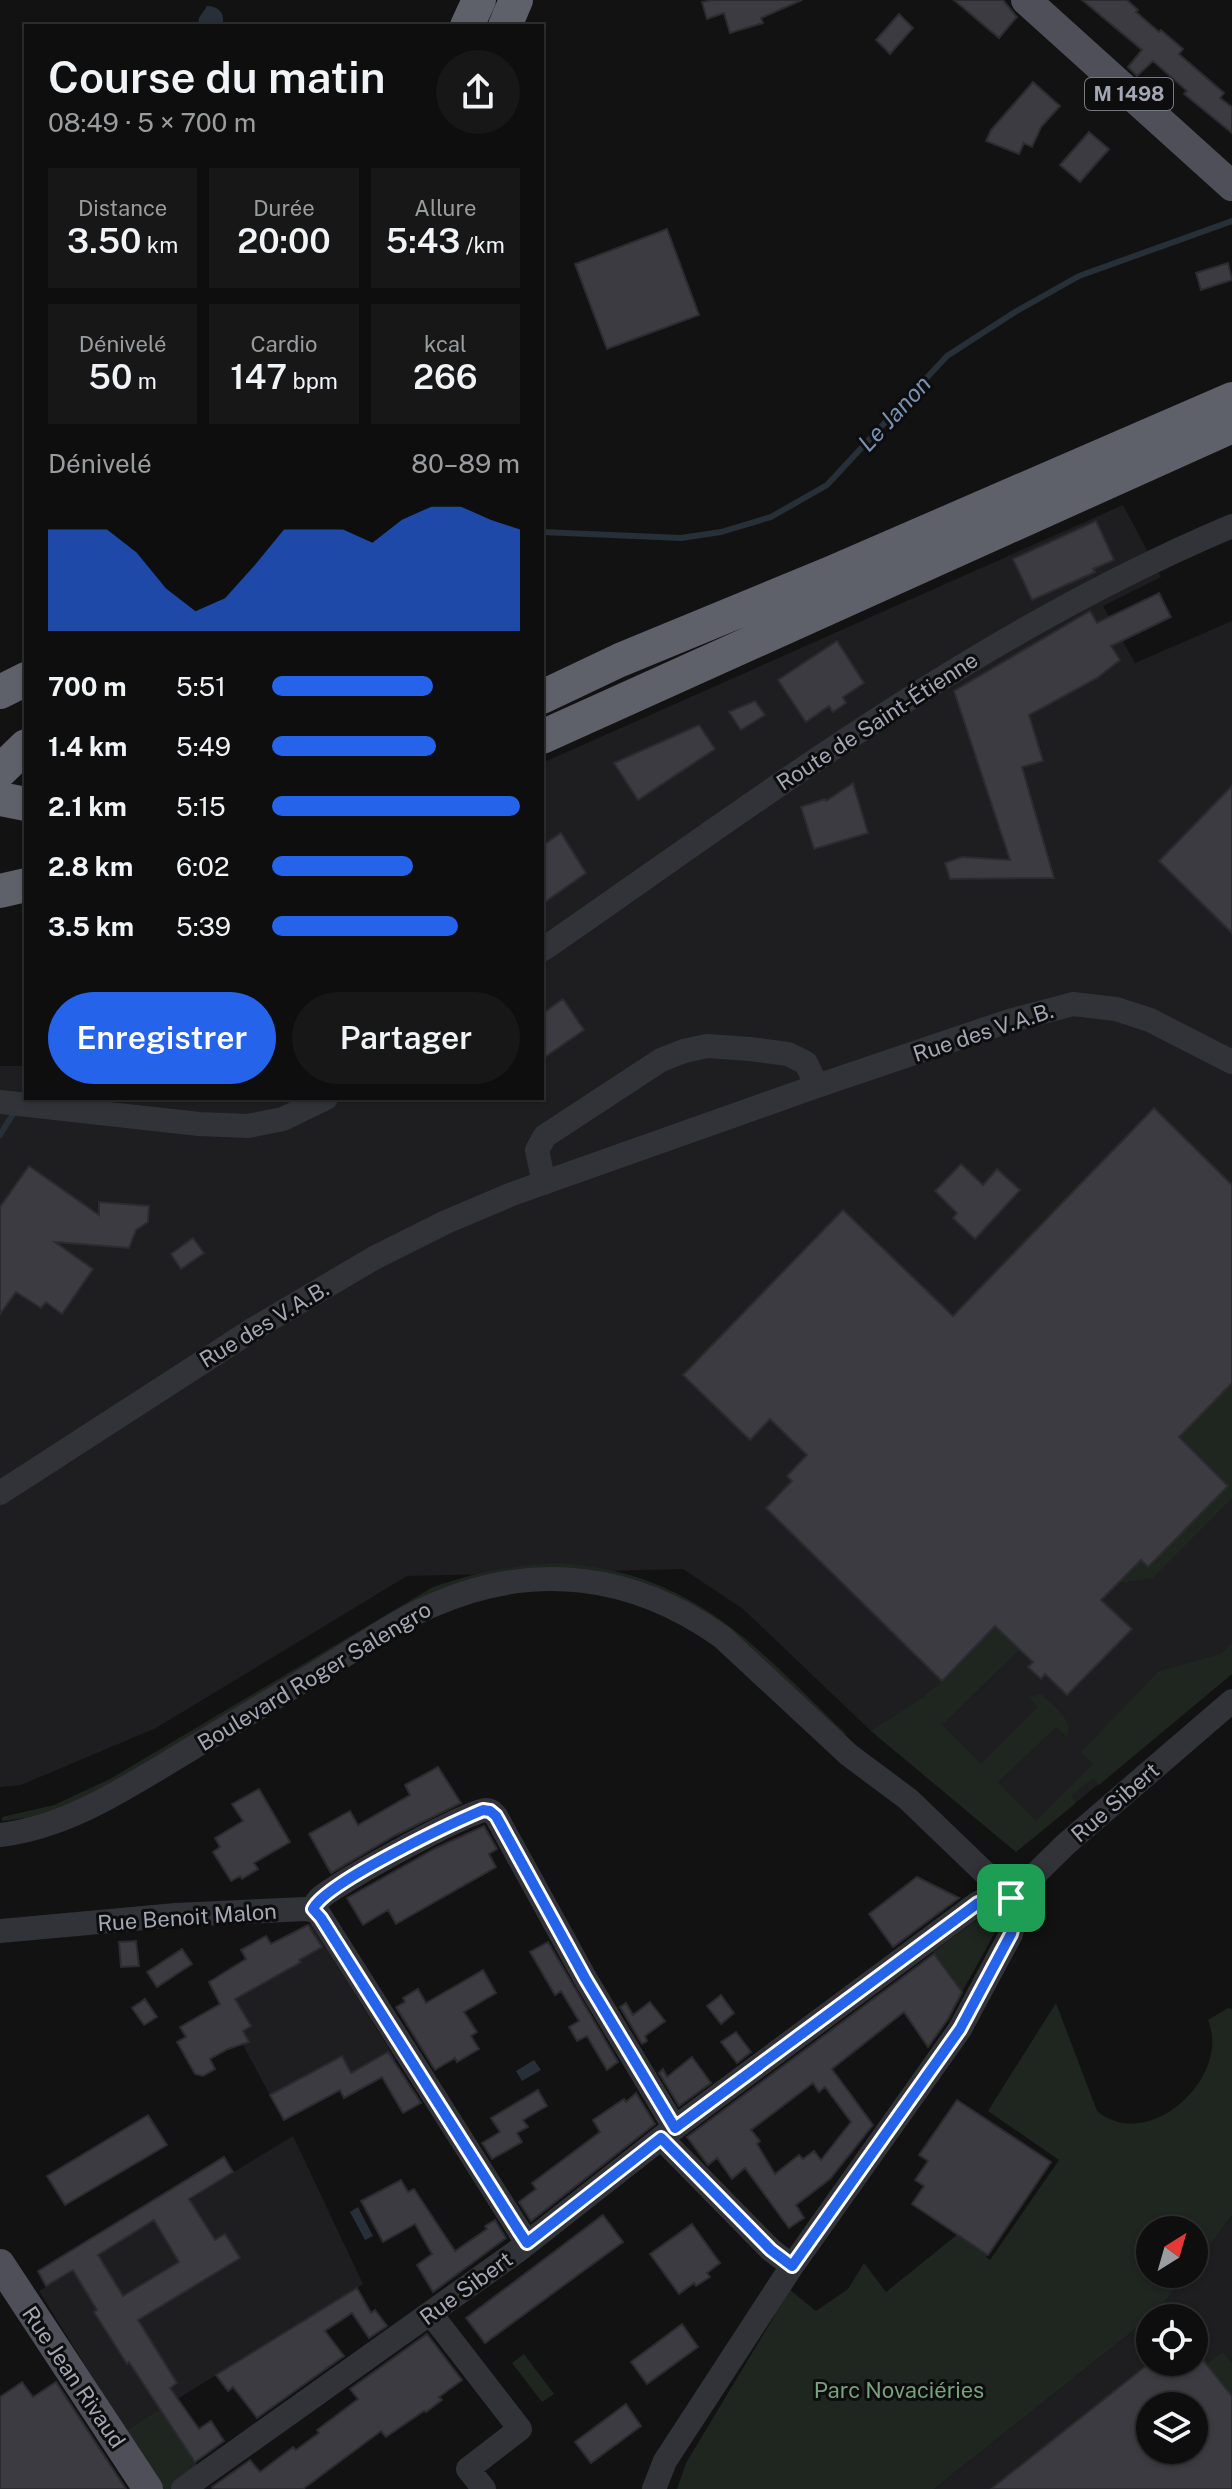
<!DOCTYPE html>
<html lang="fr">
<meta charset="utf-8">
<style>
body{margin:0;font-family:"Public Sans",sans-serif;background:#171717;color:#f1f3f6;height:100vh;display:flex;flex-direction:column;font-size:30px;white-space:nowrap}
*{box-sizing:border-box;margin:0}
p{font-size:26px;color:#9b9c9e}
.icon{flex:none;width:44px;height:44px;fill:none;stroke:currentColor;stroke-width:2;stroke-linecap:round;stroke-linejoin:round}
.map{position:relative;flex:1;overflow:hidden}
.sheet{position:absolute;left:24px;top:24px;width:520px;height:1076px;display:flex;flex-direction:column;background:#0e0e0e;border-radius:0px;box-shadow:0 2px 6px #0004,0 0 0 2px #2e2e2e}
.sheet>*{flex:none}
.needle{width:52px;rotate:37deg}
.tools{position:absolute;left:1136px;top:2216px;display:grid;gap:16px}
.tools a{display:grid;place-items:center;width:72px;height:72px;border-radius:50%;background:#0e0e0e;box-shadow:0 2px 6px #0004,0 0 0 2px #2e2e2e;font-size:40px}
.pin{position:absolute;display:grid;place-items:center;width:68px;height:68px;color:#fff;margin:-34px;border-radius:16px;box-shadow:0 4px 12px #0006}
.round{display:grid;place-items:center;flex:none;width:84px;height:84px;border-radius:42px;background:#171717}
.headline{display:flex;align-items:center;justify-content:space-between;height:136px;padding:0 24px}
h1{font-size:44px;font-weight:600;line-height:60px}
.figures{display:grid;grid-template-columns:repeat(3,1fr);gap:12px;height:136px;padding:8px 24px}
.figures div{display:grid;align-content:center;border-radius:0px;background:#171717;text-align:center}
.figures b{font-size:34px;font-weight:600}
.figures small{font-size:22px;font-weight:400}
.figures p{font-size:22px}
.chart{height:224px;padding:16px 24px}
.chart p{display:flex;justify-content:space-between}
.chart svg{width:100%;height:144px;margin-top:8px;fill:#2563eb;opacity:.7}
.action{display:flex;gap:16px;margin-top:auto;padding:16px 24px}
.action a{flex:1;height:92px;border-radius:48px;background:#2563eb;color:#fff;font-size:32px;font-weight:600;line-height:92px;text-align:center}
.action a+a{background:#171717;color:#f1f3f6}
ul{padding:0 24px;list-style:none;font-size:26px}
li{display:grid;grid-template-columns:128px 96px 1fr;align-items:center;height:60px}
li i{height:20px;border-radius:10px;background:#2563eb}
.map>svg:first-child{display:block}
.built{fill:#1e1e20;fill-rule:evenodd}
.green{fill:#1e261f}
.water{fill:#272f38}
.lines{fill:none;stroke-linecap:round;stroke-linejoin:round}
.stream{stroke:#272f38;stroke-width:6}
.building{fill:#3c3b41;stroke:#2c2b30;stroke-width:2;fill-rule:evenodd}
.minor{stroke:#323339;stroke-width:24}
.major{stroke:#4e4f58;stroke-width:30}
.highway{stroke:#5e606a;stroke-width:34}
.highway-bridge{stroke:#5e606a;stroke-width:34}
.route-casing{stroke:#fff;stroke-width:16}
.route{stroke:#2563eb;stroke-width:10}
.labels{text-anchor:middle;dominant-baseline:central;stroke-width:6;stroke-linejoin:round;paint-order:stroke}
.shield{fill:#0d0d0e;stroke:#757883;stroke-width:2}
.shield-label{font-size:20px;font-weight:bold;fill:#a2a6b5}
.street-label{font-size:22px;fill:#a2a6b5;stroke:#0d0d0e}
.park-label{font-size:22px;fill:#77a27d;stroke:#0d0d0e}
.water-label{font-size:24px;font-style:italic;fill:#7591b4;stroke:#0d0d0e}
</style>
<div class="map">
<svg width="1232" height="2489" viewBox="0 0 1232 2489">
<rect width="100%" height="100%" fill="#121213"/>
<path class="built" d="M1123,505L1161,577L1103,606L1135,663L1232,621V1674L1016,1852L871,1731L743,1609L683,1569L407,1576L156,1728L21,1785L0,1787V1066H26V1098H542V763Z
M311,1924L396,2060L284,2121L209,1982L245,1959L241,1950L266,1936L271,1944Z
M293,2136L363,2284L126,2431L39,2291Z
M1232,2215V2489H934L1153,2315L1188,2274H1194V2267ZM1150,2318H1194V2362H1150ZM1150,2406H1194V2450H1150Z"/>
<path class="green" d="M1232,1383V1498L1153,1578L1119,1583L1141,1560L1148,1567L1227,1486L1110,1508Z
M1060,1560L1020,1649L942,1725L981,1764L1038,1707L1028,1697L1042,1694C1054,1707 1074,1719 1067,1737L1056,1727L998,1782L1036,1821L1093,1764L1081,1752L1159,1671L1221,1654L1232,1643V1674L1099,1785L1093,1778L1071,1796L1076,1803L1016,1852L871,1731L922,1698L942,1681Z
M561,1563C696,1573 756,1647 847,1735L840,1732L712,1618L517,1571L96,1794L35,1817L2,1821V1817L54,1805L110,1779L433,1587C476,1572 516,1564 561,1563Z
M987,1912L999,1925L962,1992L933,1952Z
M1056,2003L1097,2111C1148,2154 1232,2078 1208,2020L1228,2008L1232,2009V2215L1194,2267V2230H1150V2274H1188L1153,2315L934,2489H677L686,2463L790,2290L816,2311L848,2289L864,2263L886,2292L958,2234L987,2254L986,2257L990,2260L1059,2160L988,2111Z
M1223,2352L1232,2363V2396L1207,2364Z
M524,2354L554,2394L542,2402L512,2363Z
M160,2409L199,2468L170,2489H162L126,2431Z"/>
<path class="water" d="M207,6C219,6 226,14 222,26H198L199,18Z
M534,2060L541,2070L522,2081L516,2071Z
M358,2207L373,2236L365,2240L350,2212Z"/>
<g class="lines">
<path class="stream" d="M542,532L681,538L721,532L771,517L827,485L947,356L1015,312L1079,276L1232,221
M0,1135L15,1111"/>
</g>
<path class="building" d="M714,0H802L761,18L763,23L730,33L724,13L707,19L702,2Z
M954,0H1003L1017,17L999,38Z
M1082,0H1127L1138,10L1136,12L1159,32L1161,30L1183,49L1179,54L1224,93L1220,98L1232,107V133L1184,94L1187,91L1153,61L1137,76L1128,67L1142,50Z
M899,14L913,28L890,54L876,40Z
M1033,82L1060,106L1041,127L1032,147L1024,143L1019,154L986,141L991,130Z
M1089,132L1109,149L1080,182L1060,165Z
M667,229L699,315L607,349L575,264Z
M1228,263L1232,280L1201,290L1196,273Z
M1096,521L1114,560L1093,569L1095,572L1032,600L1013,559Z
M1159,593L1171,617L1111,646L1120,660L1097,678L1029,715L1043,761L1022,767L1054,878L950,879L945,863L962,857L1010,860L954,691L1090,611L1097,623Z
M837,641L864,683L843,697L846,703L833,712L829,706L806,722L778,680Z
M755,701L765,715L741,730L729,712Z
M699,725L715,749L638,800L614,763Z
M853,783L868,833L814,849L801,807L825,799L826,801Z
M1232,786V933L1159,861Z
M561,833L586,873L542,904V846Z
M563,999L584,1030L542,1059V1014Z
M1154,1108L1232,1185V1383L1179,1437L1228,1486L1148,1567L1141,1560L1101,1600L1132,1629L1067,1695L1045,1674L1041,1679L1028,1667L1033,1662L995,1626L942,1681L766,1508L792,1481L787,1476L807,1455L770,1419L750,1440L683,1375L843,1210L953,1316Z
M961,1164L983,1185L997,1169L1020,1190L975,1239L953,1218L957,1213L935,1191Z
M29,1166L99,1215V1202L149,1206L148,1222L136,1230L129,1248L55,1242L93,1269L62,1314L46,1302L41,1308L16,1292L0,1314V1207Z
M193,1238L204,1253L181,1269L171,1254Z
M438,1767L461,1803L394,1836L331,1873L309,1834L350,1811L358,1825L410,1795L405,1785Z
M259,1789L290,1842L254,1863L258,1869L242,1879L240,1876L231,1881L213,1852L220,1847L215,1838L243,1821L232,1804Z
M484,1826L497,1849L489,1854L496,1867L396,1924L388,1910L363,1925L347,1898L436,1848Z
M917,1877L959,1898L893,1947L869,1914Z
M308,1925L322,1947L299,1960L301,1962L235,1999L251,2026L243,2031L249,2042L228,2049L210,2059L215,2069L203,2076L195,2074L177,2042L186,2037L180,2027L220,2004L209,1982L246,1959L241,1950L266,1936L271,1944Z
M136,1941L139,1966L121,1967L119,1942Z
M548,1942L618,2062L607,2070L587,2036L577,2041L569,2027L579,2021L561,1991L555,1995L530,1952Z
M182,1949L192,1964L157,1987L147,1972Z
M934,1954L962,1992L948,2019L928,2047L904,2012L832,2069L873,2125L830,2179L796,2205L804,2218L789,2228L745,2168L732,2179L717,2158L708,2165L687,2137ZM813,2083L819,2092L825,2087L851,2122L821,2160L814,2151L803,2159L799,2155L775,2174L757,2144L760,2141L751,2130Z
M483,1970L496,1993L464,2012L477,2032L471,2036L479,2049L457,2062L455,2058L435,2070L396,2007L405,2002L403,1998L418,1989L426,2003Z
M721,1995L734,2013L721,2024L707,2006Z
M145,1999L157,2017L144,2025L132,2008Z
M650,2002L665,2021L645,2036L647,2041L642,2044L620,2007L626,2003L633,2015Z
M736,2032L751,2052L737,2063L721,2042Z
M388,2052L421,2103L403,2113L382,2077L344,2098L340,2090L284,2120L270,2095L342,2056L351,2073Z
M692,2057L711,2083L679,2106L659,2073L663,2069L667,2077Z
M538,2090L547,2106L523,2120L528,2127L517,2133L522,2142L492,2159L482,2143L500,2132L491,2118Z
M636,2093L655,2124L531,2221L519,2202L536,2189L532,2183L600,2132L593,2120L624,2099L626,2102Z
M957,2100L1051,2162L988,2255L912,2204L924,2186L915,2180L928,2161L919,2155Z
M148,2115L167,2145L65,2205L47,2176Z
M224,2157L233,2172L189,2199L215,2240L225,2234L240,2258L138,2320L177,2383L170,2388L199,2429L211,2421L224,2441L195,2462L129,2362L127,2364L94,2312L97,2310L73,2270L46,2286L38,2271ZM154,2220L179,2262L123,2296L98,2255Z
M401,2180L408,2192L414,2189L455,2251L487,2229L485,2226L495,2220L506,2238L433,2292L417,2265L432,2254L415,2224L383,2242L361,2201Z
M603,2215L623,2242L485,2343L466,2318Z
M692,2224L720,2263L707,2273L710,2277L696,2286L694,2283L679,2294L650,2254Z
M357,2288L371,2313L375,2310L387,2326L369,2338L352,2313L325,2331L344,2356L257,2418L233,2387L228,2391L216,2375Z
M682,2324L698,2347L647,2384L631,2362Z
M427,2334L462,2380L439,2397L442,2400L426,2412L424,2411L386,2437L381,2431L303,2489H213L212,2487L250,2460L260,2472L293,2447L296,2450L319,2433L317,2430L358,2399L350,2389Z
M1194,2349L1232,2396V2489H991L1151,2362H1194ZM1150,2406H1194V2450H1150Z
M22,2382L33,2397L56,2382L126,2489H0V2397Z
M626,2404L641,2426L591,2463L575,2442Z"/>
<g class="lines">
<path class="minor" d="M542,950C765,796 980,632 1232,526
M0,1102L199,1124L248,1126L283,1119L326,1098
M544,1183L537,1150L545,1136L661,1060L684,1051L707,1046L750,1049L788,1054L806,1063L817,1086
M0,1493L252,1330L374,1258L446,1222L512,1194L817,1086L1009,1021L1073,1004L1116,1009L1150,1020L1232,1062
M0,1835C63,1828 118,1793 171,1761C224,1729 278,1696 331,1664C364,1644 396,1621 431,1606C532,1561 632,1573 722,1637L849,1755L908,1799L1011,1898
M1011,1898L1066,1844L1232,1701
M313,1909C315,1904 315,1903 319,1899C335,1884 467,1811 486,1810C492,1810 492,1812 496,1816L585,1978L675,2128
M0,1931L176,1915L305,1909L317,1911L527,2243
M661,2138L771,2250L792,2266
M431,2314L520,2429L468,2469L484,2489
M183,2489L516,2252L661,2138L978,1903L992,1897L1011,1898
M654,2489L665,2461L792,2266L960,2029L1011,1934L1014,1923L1011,1898"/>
<path class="major" d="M1026,0L1232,186
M0,2264L148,2489"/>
<path class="highway" d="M467,26L479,0
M505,26L516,0
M0,692L26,679
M542,697L620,660L831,573L1232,399
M542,737L1232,426
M0,771L26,746
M0,891L26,885"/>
<path class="highway-bridge" d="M0,799L26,804"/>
</g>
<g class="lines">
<g class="route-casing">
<path id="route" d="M483,1810L490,1811L496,1816L585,1978L675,2128L978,1903L992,1897L1011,1898L1014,1923L1011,1934L960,2029L792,2266L771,2250L661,2138L527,2243L519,2231L321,1918L313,1909C325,1883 452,1823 483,1810Z"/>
</g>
<use href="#route" class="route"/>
</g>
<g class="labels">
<rect class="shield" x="1085" y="78" width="88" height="32" rx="6"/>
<g class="shield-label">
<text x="1129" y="94">M 1498</text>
</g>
<g class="street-label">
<text transform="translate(877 721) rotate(-33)">Route de Saint-Étienne</text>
<text transform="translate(983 1032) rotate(-18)">Rue des V.A.B.</text>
<text transform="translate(264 1324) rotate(-31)">Rue des V.A.B.</text>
<text transform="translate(314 1676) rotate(-31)">Boulevard Roger Salengro</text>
<text transform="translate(1115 1802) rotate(-41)">Rue Sibert</text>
<text transform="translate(187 1917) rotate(-4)">Rue Benoit Malon</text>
<text transform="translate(466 2288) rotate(-36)">Rue Sibert</text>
<text transform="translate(74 2377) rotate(56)">Rue Jean Rivaud</text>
</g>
<g class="park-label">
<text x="899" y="2390">Parc Novaciéries</text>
</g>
<g class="water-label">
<text transform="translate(894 413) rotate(-47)">Le Janon</text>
</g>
</g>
</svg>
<div class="tools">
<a><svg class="needle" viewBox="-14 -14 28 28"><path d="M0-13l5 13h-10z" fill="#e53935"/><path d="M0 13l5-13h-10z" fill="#9b9c9e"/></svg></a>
<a><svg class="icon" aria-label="locate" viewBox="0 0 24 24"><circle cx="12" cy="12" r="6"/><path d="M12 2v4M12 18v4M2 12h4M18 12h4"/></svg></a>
<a><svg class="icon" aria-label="layers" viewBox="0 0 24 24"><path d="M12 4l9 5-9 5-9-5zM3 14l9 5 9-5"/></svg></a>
</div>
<div class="pin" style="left:1011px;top:1898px;background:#1e9e55"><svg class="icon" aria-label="arrive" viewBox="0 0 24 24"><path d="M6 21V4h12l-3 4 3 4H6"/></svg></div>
<section class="sheet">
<div class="headline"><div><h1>Course du matin</h1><p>08:49 · 5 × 700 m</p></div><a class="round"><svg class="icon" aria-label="share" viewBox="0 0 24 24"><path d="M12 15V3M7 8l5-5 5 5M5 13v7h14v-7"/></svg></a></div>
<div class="figures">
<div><p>Distance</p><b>3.50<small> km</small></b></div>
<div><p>Durée</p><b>20:00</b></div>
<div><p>Allure</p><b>5:43<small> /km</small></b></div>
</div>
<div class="figures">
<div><p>Dénivelé</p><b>50<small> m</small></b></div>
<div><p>Cardio</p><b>147<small> bpm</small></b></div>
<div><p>kcal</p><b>266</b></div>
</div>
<div class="chart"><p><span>Dénivelé</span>80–89 m</p>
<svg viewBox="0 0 160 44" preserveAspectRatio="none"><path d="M0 44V13L10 13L20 13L30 20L40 31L50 38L60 34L70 24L80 13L90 13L100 13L110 17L120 10L130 6L140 6L150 10L160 13V44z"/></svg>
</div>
<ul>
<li><b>700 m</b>5:51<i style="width:65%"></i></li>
<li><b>1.4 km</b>5:49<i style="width:66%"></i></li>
<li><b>2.1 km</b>5:15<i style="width:100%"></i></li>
<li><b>2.8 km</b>6:02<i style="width:57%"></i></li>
<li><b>3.5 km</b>5:39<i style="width:75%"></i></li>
</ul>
<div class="action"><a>Enregistrer</a><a>Partager</a></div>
</section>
</div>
